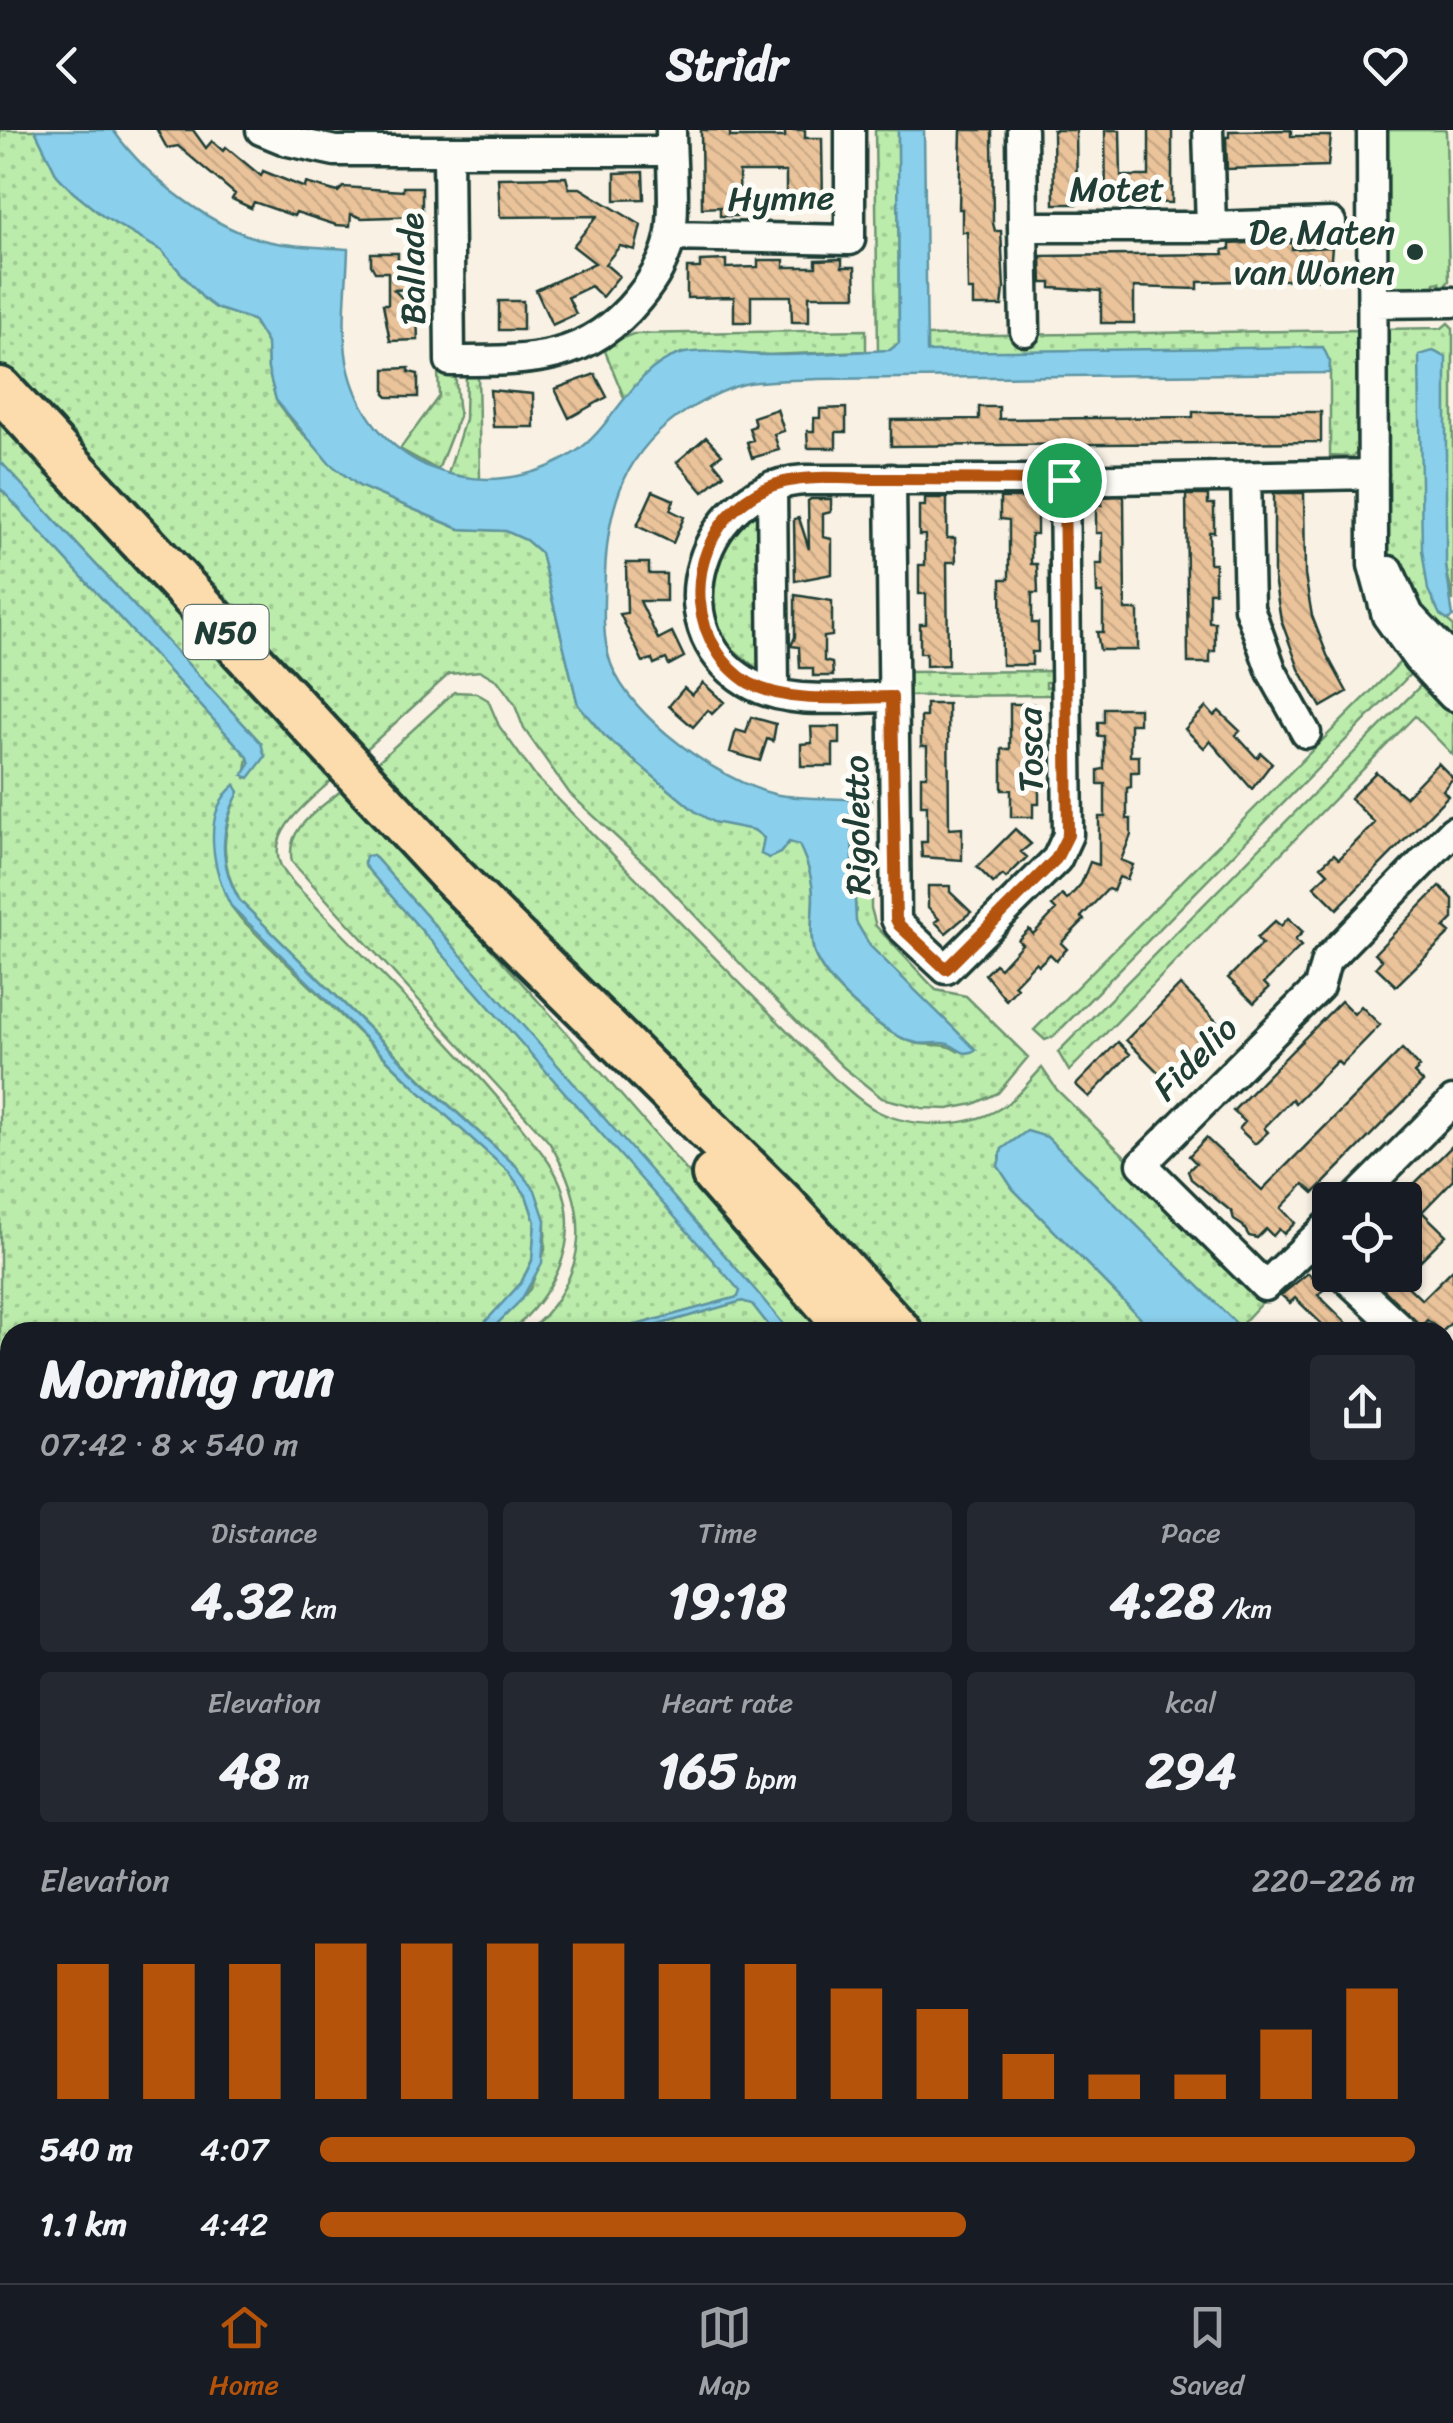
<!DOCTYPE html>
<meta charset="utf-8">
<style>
body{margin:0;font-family:Sriracha,sans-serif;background:#242831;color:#f1f3f6;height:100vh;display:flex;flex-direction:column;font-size:38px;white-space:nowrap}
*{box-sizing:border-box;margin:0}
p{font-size:32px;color:#9ea1a6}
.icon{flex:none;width:55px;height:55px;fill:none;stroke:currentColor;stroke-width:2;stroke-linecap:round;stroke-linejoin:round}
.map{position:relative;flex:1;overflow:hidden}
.drawer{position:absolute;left:0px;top:1192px;width:1455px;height:962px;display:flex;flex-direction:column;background:#171b24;border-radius:30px 30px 0 0;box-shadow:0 2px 8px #0004}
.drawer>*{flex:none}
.tools{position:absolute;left:1312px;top:1052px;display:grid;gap:20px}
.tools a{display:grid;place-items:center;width:110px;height:110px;border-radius:10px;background:#171b24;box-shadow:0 2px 8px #0004;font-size:50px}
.pin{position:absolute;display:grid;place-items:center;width:85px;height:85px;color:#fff;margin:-42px;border:5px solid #fff;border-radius:50%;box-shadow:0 2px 10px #0007}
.round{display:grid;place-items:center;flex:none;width:105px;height:105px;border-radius:10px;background:#242831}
.headline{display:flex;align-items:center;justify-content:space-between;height:170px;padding:0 40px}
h1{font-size:55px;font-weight:700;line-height:75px}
.stats{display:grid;grid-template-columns:repeat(3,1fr);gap:15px;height:170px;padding:10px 40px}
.stats div{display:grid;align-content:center;border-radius:10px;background:#242831;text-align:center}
.stats b{font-size:50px;font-weight:700}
.stats small{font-size:28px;font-weight:400}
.stats p{font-size:28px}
.chart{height:280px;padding:20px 40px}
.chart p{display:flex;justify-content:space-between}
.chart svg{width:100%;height:180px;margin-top:10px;stroke:#b45309;stroke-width:6}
ul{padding:0 40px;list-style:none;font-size:32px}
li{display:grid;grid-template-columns:160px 120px 1fr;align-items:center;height:75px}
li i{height:25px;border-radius:12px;background:#b45309}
header{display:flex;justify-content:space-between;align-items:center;height:130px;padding:0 40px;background:#171b24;font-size:45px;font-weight:700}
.menu{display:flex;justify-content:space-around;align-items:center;height:140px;border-top:2px solid #363941;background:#171b24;font-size:28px;color:#9ea1a6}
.menu a{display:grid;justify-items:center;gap:5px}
.menu .current{color:#b45309}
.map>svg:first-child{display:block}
.grass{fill:url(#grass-dots);stroke:#6d9470;stroke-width:2.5}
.green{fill:#bbecab;stroke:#6d9470;stroke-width:2.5}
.water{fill:#8acfec;stroke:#5f95a2;stroke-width:2.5}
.building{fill:url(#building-back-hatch);stroke:#1f3d34;stroke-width:2.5}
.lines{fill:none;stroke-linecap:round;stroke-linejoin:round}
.minor-casing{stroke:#1f3d34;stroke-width:35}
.highway-casing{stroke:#1f3d34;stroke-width:50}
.minor{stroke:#fdfcf7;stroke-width:28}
.highway{stroke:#fcdcac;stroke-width:42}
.rail-casing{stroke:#1f3d34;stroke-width:10}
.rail{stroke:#fdfcf7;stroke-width:6;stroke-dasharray:19;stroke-linecap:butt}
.route-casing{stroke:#fff;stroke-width:20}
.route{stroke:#b45309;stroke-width:12}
.poi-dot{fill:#1f3d34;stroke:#fdfcf7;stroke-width:4}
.labels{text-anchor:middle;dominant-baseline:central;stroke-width:10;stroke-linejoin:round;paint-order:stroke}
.shield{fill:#fdfcf7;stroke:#62766e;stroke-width:2.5}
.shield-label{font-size:32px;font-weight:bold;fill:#1f3d34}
.street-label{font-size:35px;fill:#1f3d34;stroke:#fdfcf7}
.poi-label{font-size:35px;fill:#1f3d34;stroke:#fdfcf7;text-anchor:end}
</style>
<header><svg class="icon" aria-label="back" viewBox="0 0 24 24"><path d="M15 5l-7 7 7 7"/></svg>Stridr<svg class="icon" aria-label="heart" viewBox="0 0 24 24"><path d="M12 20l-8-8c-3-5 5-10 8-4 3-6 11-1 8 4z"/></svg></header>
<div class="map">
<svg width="1453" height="2153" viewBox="0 0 1453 2153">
<defs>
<pattern id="grass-dots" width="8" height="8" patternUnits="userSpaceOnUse" patternTransform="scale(2.5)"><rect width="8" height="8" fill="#bbecab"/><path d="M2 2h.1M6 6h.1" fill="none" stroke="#a0cb94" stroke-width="1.8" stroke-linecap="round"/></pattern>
<pattern id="building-back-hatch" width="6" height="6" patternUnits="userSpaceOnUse" patternTransform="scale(2.5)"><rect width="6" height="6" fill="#eac39a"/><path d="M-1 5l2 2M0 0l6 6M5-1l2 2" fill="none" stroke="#c8a885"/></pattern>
</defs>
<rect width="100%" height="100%" fill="#f9f1e4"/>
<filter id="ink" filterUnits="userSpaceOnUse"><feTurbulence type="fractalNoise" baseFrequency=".01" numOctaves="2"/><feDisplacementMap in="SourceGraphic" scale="20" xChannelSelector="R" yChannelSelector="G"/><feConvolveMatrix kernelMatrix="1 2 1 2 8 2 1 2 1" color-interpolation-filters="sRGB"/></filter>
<g filter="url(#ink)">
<path class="grass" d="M0,0H35L57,45L73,62L104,87L162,121L203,168L216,178L253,190L267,213L268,239L276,270L297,298L359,356L459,399L506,401L526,410L541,423L578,575L605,606L696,682L759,702L764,708L761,724L780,723L789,712L799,714C807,731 813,748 813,766C813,786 808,810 816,828C830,857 883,905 915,913C932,917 944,911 959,922L870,816L856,792L850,669H871V778L876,796L936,860L966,866L1028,927L998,963L974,974L948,979L922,978L882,968L843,937L765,860L655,743L570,664L524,599L514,573L498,551L481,541L449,544L361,624L0,245Z
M875,0H898L899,213L890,220L878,221Z
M1448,193L1453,198V471L1446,436L1440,484L1453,495V508L1446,514L1396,448L1386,409L1383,199L1442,198Z
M866,200V221L768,225L681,223L632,261L625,270L605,221L617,210L633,204Z
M1359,200L1360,320L1352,327L1330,326V232L927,222V206Z
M438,242H455L459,286L438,340L400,319L439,266Z
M466,242H478L480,350L448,344L465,289Z
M0,286L335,647C314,668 264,701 281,736C287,748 298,758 307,767C377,841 453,912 517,991C534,1014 554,1033 563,1061C580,1118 551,1167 510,1202H489L530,1159L545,1120V1090L516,1036L424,952L240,771C218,732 222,699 239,660L214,700L231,776L241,789L417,959L509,1042L526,1065L535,1092L532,1130L521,1153L476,1202H10V1422L0,1420V358L248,627L245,649L261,613L0,331Z
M764,367L762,543L728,515L709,475L710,431Z
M1404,528L1414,540L1401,554L1053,907L1045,910L1034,900Z
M1053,541V552H1046V557H1053L1052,565L906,566V542Z
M1425,551L1453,578V625L1415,586L1069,941L1058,922Z
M454,562L476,563L488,570L499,596L535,646L834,948C847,958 861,973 877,981C913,999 969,999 1004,976C1018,967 1030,950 1042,938L1057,960L1268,1166L1239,1197L1047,1007L1027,1001L1002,1019L998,1036L1013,1059L1154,1202H920L373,636Z
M345,657L567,903L827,1202H790L373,725L364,731V735L741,1161L738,1167L611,1202H528C591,1146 591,1080 549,1012L292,732C284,696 323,678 345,657Z
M742,1171L752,1174L774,1202H633Z
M1445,1485L1453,1493V1848L1445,1838Z
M10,1674V1901H0V1683Z
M1445,2079L1453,2084V2153H953L949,2145H1445Z
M10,2116V2145H147L131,2153H0V2117Z
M446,2145H795L781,2153H431Z
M808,2145H941L945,2153H793Z"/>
<path class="green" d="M1381,0H1446L1449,151L1441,160L1440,152L1435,153L1434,162L1396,161L1385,152Z"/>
<path class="water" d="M35,0H113C147,48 217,104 277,113C300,117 325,117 348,119C347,158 340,203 349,241C375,343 489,378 574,323C613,298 632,240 677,225C700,217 743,225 768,225C808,225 849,222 890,220L899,213L898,0H924L927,222L1323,217L1330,232L1329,243L818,249C795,250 771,250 749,253C728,257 704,270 686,281C625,320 608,374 605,443C604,472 601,506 611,534C630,587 720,651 774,664C798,669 826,668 850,669L856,792L870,816L976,920C961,927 961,919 948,914C940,911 927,915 917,913C884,906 832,858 817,829C808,811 813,786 813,767C813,749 807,731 799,715L789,712L780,723L769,728L761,724L764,708L754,700L713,692L696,682L605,606L578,575L541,423L526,410L506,401L460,399L359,356L329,333L276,270L268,239L267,213L253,190L216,178L203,168L162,121L104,87L73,62L57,45Z
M1433,221L1446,227V436L1453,487L1447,490L1440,485L1428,460L1422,420L1419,225Z
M0,331L261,613L265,627L249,648L243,645L250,634L248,627L0,358Z
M235,655L239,662C219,698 219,735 240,771L423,952L516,1036L535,1060L545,1090L542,1133L521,1170L489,1202H476L521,1153L532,1131L535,1092L526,1065L509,1042L417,959L231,776C213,743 200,682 235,655Z
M373,725L757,1162L790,1202H774L752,1174L742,1171L633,1202H611L738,1167L740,1161L364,735L366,726Z
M1027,1001L1047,1007L1245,1202H1154L1013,1059L998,1036L1002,1019Z
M6,1899L10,1901V2011L0,2006V1901Z"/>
<path class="building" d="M157,0H193L206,18L212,11L223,21L226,17L261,46L263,41L305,58L306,53L338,62L343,57L403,61V57H422V86L362,88L351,84L350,96L336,95L296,82L294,86L254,72L251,78L232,69L235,64L178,16L167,18Z
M701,0H730V7H785V0H805V8H822L823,77H795V67H786V42H739L740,86H720V77L702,78Z
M961,0H992L993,93L995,101H1001L1004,159L1002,176H973V160H968L967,102H962V79H959Z
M1053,0H1076L1077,74H1054Z
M1105,0H1120L1121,46H1149V0H1172V73L1106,71Z
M1291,0V6H1331L1328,36L1227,39L1226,7H1229V1Z
M643,42L644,69L615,70V43Z
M566,47L569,58H580L641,95L635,120L620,116L605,134L619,146L602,167L591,156L568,167L576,184L552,195L536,160L595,133L573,116L597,86L500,87L498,48Z
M1247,113H1292V119L1332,117L1329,149L1198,152V159L1134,157V193H1101V161L1051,158V153H1042L1041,126L1224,124L1223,120L1230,119V114Z
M371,123H398V133H417V159L394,160L417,183L418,210L390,211L383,174H388V142H375L371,135Z
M842,129V137H855L856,166H809V192H792L791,166H751V192H734V167L687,168V138H700V131L726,130V138L758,137V130H784V137H816V130Z
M499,171H523V200H499Z
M409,238V242L418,244V267H388L385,264V239Z
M595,244L607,267L569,288L555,259Z
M490,260L533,264L534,297H493Z
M979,277H999V289L1193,287V282H1321V312L891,316V290L979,289Z
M846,278V302H836V318H808L807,301H814V288H820V279Z
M777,279L784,301L774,304L779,320L752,328L747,312L753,310L749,298L755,296L753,287Z
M706,307L722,324L713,331L724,344L703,362L677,332Z
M653,361L674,370L670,380L684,387L673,413L637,396Z
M1274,363H1304L1305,445L1312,486L1327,525L1347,562L1321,577L1299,539L1281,490L1274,448Z
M1186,365H1208V374H1214V402H1209V433H1215V462H1209V492H1215V521H1210V533H1188Z
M1124,366L1125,480H1138V520H1100L1097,502H1103V463H1097L1096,434H1102V403H1096V375H1102V367Z
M925,368H947V408H955L956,432H947L948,535L926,536V523H920V494H926V464H919V435H925V405H919V376H925Z
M1000,368H1031V375H1037V404H1031V434H1037L1038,463H1032V493H1038V522H1032V535H1002L1001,449H1009V390L1000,389Z
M811,369H831V382L823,384V407L832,409V444L795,451L794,389L799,388L809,419L808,371Z
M626,433H649V444H666V471H640L658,509L672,502L684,527L669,535L666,529L654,534L652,529L643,532L620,484L627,483Z
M795,465L832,471V506L824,507V531L832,533L833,546H813V538H800L799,517L791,516L795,507Z
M703,553L724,572L712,584L708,580L693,597L669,576L684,558L692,565Z
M926,574H948L949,699L962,698V730L922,727L921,712H927V675H921V646H927V616H921V587H926Z
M1010,574H1033V586H1039V615H1033V645H1039V674H1033V687H1011V660H1002V619H1010Z
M1206,577L1214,586L1219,581L1240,601L1236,605L1257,628L1261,623L1272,633L1252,659L1210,611L1204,618L1185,599Z
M1104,578H1139V594H1130V626H1139V642H1131V657L1127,658V689H1131V705L1121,730L1133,735L1127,750L1119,747L1113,761L1108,759L1081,787L1084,790L1061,813L1067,819L1056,830L1050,824L1039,835L1036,832L1014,855L1017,858L1006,870L985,844L995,834L1000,838L1022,814L1018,810L1029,799L1033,804L1056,780L1052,776L1062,765L1067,770L1081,754L1090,732L1099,735V687H1105V654H1098V640L1104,639V606H1098V592H1104Z
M751,587L776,594L773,611L767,609L760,631L730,622L736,600L746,603Z
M811,597H840V614H833V636H801V614L812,613Z
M1438,633L1453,648L1443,660L1448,666L1337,779L1314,756L1328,743L1321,736L1334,724L1339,729L1375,693L1350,668L1376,642L1405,667Z
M1015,699L1031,714L1021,722L1027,727L1006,748L1003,745L993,753L977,737Z
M928,756H950V762L971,782L946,803L935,792L939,789L928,777Z
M1440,756L1453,769V789L1444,798L1450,803L1396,856L1376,837L1382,830L1375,823Z
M1288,788L1303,802L1295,810L1301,816L1264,853L1269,858L1254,873L1228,848L1262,814L1257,808L1275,791L1281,796Z
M1180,855L1225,900L1171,955L1126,910Z
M1341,871L1354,884L1361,876L1380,895L1341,935L1337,931L1295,973L1292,969L1264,998L1268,1002L1255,1014L1239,999L1245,992L1233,981Z
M1118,912L1130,924L1089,967L1076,955Z
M1402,919L1420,937L1414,943L1423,952L1314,1063L1304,1054L1281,1078L1295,1093L1284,1104L1279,1099L1273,1106L1266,1099L1257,1108L1249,1106L1243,1096L1234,1090L1232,1082L1191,1049L1188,1041L1196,1033L1189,1026L1206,1008L1262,1060Z
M1453,1015V1050L1422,1082L1446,1105L1405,1146V1063Z
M1453,1139V1191L1442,1202L1427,1190L1421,1197L1382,1158L1396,1145L1422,1170Z
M1308,1143L1324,1159L1318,1165L1356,1202H1330L1295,1168L1290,1173L1281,1165Z"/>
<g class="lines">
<g class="minor-casing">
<path id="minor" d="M261,0L288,11L335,21H671
M1022,0L1023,97H1211L1208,0
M1372,0L1373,435L1387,486L1418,529L1453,566
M448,21L450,231C528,231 586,233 638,169C653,151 665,131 670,108C676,80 671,30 671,0
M1023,97L1025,201
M1211,97L1331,93
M671,106L850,110V0
M1374,173L1453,172
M1246,347L1249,478L1272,542L1306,603
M891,349L896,789L899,795L946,839L1057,729L1068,705L1064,350
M772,356L774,562
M1389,441L1409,485L1453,531
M892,567C846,567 788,577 747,552C655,497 703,355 805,350H1064L1373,344
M1354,1070L1453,971
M1330,1094L1310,1113L1330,1132
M1310,1113L1265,1156L1142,1034L1319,857L1326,831L1453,701
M1343,1145L1404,1202
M1445,1245L1453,1236
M1445,1362L1453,1371
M0,1426L10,1427
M0,1652L10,1644
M0,2057L10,2059
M276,2153L277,2145"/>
</g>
<g class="highway-casing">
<path id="highway" d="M0,259L451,745L784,1075L900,1202
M714,1045L852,1202
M1445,1873L1453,1883
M1445,1959L1453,1969"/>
</g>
<use href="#minor" class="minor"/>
<use href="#highway" class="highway"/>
<g class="rail-casing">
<path id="rail" d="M0,1489L10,1491
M0,1506L10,1508
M1445,1965L1453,1969
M1445,1992L1453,1996"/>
</g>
<use href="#rail" class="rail"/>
</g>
</g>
<g class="lines" filter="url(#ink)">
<g class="route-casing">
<path id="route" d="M891,349L1064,350L1068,705L1056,729L946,839L899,795L896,789L892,567C846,567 791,575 749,553C737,546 724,533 717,521C676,458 710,371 784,352C816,344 857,350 891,349Z"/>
</g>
<use href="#route" class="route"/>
</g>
<circle class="poi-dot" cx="1415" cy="122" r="10"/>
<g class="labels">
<rect class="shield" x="183.5" y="475" width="85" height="54" rx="8"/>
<g class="shield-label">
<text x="226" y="502">N50</text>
</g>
<g class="street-label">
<text x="1117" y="59">Motet</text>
<text transform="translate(781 68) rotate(-1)">Hymne</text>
<text transform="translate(412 139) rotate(-91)">Ballade</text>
<text transform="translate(1030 620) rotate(-91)">Tosca</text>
<text transform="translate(857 695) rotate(-91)">Rigoletto</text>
<text transform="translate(1195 928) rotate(-45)">Fidelio</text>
</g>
<g class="poi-label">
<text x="1395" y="102">De Maten<tspan x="1395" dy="40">van Wonen</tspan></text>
</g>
</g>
</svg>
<div class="tools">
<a><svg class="icon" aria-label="locate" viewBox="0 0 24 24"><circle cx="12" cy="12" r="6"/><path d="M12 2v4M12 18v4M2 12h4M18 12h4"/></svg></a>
</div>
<div class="pin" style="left:1064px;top:350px;background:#1e9e55"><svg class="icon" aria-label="arrive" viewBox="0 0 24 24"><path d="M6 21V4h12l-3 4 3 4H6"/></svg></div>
<section class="drawer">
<div class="headline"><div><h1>Morning run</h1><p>07:42 · 8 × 540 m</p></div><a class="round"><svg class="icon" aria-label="share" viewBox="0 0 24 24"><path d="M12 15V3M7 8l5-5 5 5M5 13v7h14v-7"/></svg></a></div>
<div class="stats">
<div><p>Distance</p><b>4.32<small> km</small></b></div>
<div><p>Time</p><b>19:18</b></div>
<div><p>Pace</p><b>4:28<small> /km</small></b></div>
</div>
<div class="stats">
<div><p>Elevation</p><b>48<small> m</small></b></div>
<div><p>Heart rate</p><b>165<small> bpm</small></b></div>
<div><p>kcal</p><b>294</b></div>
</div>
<div class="chart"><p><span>Elevation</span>220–226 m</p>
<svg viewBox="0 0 160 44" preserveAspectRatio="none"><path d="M5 44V11M15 44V11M25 44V11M35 44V6M45 44V6M55 44V6M65 44V6M75 44V11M85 44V11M95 44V17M105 44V22M115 44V33M125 44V38M135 44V38M145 44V27M155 44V17"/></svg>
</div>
<ul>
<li><b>540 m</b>4:07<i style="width:100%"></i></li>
<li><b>1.1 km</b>4:42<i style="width:59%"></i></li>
</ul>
</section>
</div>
<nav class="menu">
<a class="current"><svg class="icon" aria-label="home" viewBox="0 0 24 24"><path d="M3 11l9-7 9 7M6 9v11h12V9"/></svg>Home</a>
<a><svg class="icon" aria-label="map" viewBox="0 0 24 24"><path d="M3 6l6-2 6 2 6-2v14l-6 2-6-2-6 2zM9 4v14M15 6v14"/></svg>Map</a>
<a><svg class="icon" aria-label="saved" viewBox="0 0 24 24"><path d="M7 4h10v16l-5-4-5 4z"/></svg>Saved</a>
</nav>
